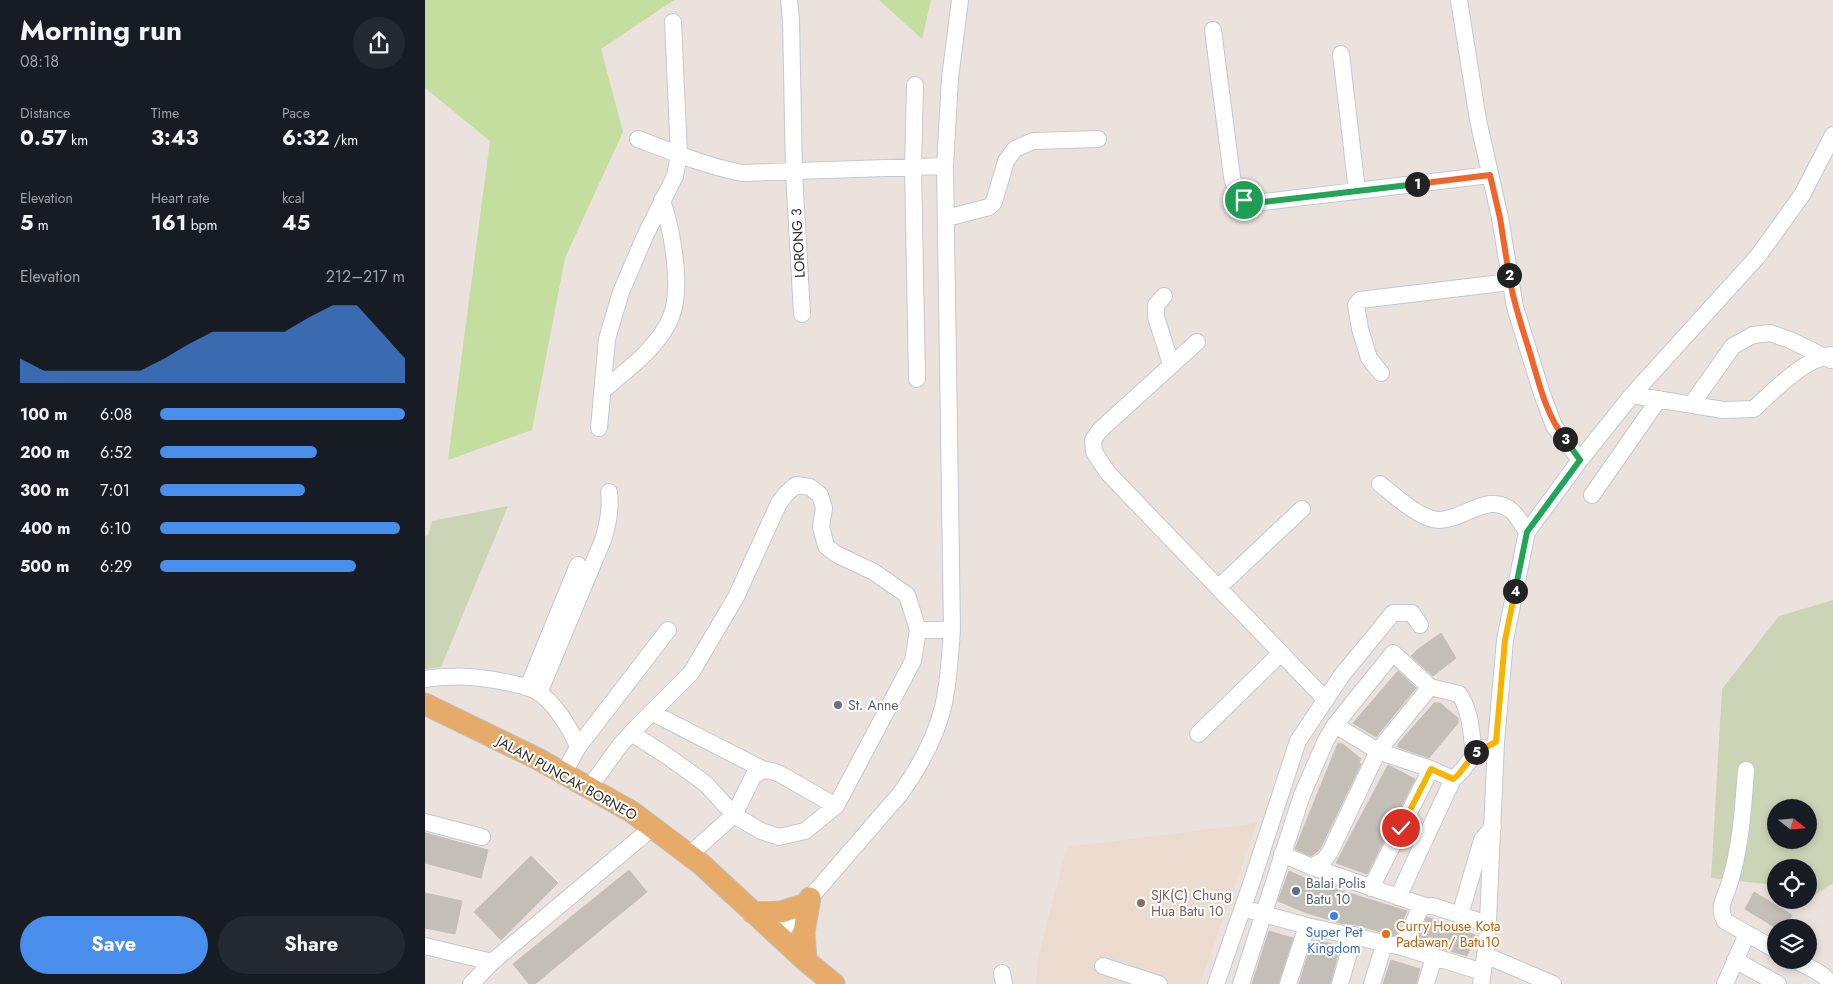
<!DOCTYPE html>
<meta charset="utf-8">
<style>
body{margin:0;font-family:Jost,sans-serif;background:#242831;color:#f1f3f6;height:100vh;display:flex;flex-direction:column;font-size:19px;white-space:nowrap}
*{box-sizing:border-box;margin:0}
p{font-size:16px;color:#9ea1a6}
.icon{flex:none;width:28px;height:28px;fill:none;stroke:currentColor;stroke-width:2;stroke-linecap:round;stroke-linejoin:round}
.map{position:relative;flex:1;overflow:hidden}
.details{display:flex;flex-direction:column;background:#171b24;width:425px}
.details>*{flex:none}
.needle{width:32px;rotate:107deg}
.controls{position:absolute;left:1342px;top:799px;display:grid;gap:10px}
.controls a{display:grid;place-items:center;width:50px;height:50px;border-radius:50%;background:#171b24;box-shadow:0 2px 8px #0003;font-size:25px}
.pin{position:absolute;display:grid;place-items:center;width:42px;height:42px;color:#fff;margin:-21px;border:2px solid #fff;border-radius:50%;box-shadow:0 1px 5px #0007}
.km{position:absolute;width:25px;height:25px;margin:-12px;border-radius:50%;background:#222;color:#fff;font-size:14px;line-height:25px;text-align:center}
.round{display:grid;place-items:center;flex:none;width:52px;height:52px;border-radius:26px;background:#242831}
.headline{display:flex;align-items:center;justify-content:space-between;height:85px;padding:0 20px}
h1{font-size:28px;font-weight:700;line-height:38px}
.metrics{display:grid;grid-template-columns:repeat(3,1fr);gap:8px;height:85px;padding:5px 20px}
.metrics div{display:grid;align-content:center}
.metrics b{font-size:21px;font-weight:700}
.metrics small{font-size:14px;font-weight:400}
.metrics p{font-size:14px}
.chart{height:140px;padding:10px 20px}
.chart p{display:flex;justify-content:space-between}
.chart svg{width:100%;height:90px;margin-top:5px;fill:#4a8eec;opacity:.7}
.primary-button{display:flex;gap:10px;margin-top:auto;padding:10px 20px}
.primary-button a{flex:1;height:58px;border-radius:30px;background:#4a8eec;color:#fff;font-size:20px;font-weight:700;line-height:58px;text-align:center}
.primary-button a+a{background:#242831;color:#f1f3f6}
ul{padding:0 20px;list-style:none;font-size:16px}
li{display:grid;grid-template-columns:80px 60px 1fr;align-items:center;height:38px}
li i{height:12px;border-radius:6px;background:#4a8eec}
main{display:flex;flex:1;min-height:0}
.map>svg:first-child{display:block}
.education{fill:#ecdbcf}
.green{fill:#c3de9e}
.cemetery{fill:#ccd4b6;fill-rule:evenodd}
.building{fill:#c4beb9;stroke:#c7beb8}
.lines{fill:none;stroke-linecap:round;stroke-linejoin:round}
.minor-casing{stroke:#c2c8d0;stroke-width:18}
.major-casing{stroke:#bfbfbf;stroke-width:23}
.minor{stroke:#fff;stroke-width:16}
.major{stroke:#e6ab68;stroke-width:21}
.split-1-casing{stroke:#fff;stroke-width:10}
.split-2-casing{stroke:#fff;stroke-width:10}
.split-3-casing{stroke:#fff;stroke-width:10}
.split-4-casing{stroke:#fff;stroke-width:10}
.split-5-casing{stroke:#fff;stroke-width:10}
.split-6-casing{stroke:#fff;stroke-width:10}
.split-1{stroke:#22a559;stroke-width:6}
.split-2{stroke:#f0652b;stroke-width:6}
.split-3{stroke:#f0652b;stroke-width:6}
.split-4{stroke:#22a559;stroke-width:6}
.split-5{stroke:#f5b400;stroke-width:6}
.split-6{stroke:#f5b400;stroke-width:6}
.worship-dot{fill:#6b7280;stroke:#fff;stroke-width:2}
.service-dot{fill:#5c6f8a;stroke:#fff;stroke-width:2}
.education-dot{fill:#8d6e63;stroke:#fff;stroke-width:2}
.shop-dot{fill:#3f7fe0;stroke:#fff;stroke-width:2}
.food-dot{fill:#e8710a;stroke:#fff;stroke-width:2}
.labels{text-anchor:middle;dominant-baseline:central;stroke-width:4;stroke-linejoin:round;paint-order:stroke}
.street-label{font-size:14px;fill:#2b2b2b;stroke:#fff}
.worship-label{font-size:14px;fill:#5b616d;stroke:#fff;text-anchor:start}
.service-label{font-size:14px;fill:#4e5e75;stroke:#fff;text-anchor:start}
.education-label{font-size:14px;fill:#785e54;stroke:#fff;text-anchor:start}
.food-label{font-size:14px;fill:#c56008;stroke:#fff;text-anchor:start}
.shop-label{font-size:14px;fill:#366cbe;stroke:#fff}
</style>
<main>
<section class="details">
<div class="headline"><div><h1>Morning run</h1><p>08:18</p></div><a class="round"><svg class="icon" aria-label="share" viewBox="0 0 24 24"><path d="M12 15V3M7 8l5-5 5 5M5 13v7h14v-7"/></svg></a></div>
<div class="metrics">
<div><p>Distance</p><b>0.57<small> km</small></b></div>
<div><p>Time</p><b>3:43</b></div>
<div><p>Pace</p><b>6:32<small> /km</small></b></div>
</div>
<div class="metrics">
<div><p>Elevation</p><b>5<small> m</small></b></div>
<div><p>Heart rate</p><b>161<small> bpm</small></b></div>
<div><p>kcal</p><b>45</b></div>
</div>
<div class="chart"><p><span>Elevation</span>212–217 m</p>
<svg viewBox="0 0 160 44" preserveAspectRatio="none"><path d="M0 44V32L10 38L20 38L30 38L40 38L50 38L60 32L70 25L80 19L90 19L100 19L110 19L120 12L130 6L140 6L150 19L160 32V44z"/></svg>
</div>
<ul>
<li><b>100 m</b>6:08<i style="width:100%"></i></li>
<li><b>200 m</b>6:52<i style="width:64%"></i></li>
<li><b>300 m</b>7:01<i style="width:59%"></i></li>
<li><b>400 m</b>6:10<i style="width:98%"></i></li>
<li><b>500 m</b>6:29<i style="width:80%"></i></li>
</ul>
<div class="primary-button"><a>Save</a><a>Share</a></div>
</section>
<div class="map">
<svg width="1408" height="984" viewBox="0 0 1408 984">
<rect width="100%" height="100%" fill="#ebe2de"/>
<path class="education" d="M832,823L775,984H611L613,958L642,847Z"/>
<path class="green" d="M0,0H249L176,49L198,132L140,258L107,430L23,460L65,141L0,88Z
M454,0H506L497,39Z"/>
<path class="cemetery" d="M83,506L16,667L0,669V536L3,535L7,521Z
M1408,600V883L1384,899V868H1351V885L1286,878L1297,689L1354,616ZM1351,808H1384V840H1351Z"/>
<path class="building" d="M1016,633L1031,658L1008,676L986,656L992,650Z
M973,671L991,688L951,737L928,723Z
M1009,703H1015L1033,718V723L1004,758L973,747V744Z
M913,743L918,744L936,759L934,762L936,764L896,847L892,852L886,856L870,849Z
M963,765L990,779L942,874L911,863Z
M0,833L63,850L56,878L0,863Z
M106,856L133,883L76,940L49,912Z
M204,870L222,892L110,984H104L88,964Z
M864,871L891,883L982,911L971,936L931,925L915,923L879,912L853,901Z
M1329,892L1367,915L1361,928H1351L1320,909Z
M0,893L37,901L30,934L0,928Z
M1002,917L1050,935L1042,956L991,941Z
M844,931L868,938L853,984H827Z
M894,940L915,947L905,984H874L886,945Z
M966,960L995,969L991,984H958Z"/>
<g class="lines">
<g class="minor-casing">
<path id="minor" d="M364,0L366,20L369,172L377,314
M1034,0L1053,120L1075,218L1090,307L1117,394L1129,426L1155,460L1102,532L1080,640L1071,742L1062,943L1056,984
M788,30L807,177C811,193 814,198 830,203L1065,175
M916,54L932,191
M490,85L488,167L492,379
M213,139C247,152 281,166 317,173L520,166
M522,218L564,207L569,202L581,161L590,149L608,141L673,139
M739,296L731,305V317L746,364
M772,342L675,430L668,440L669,452L683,473L901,700
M956,373L944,358L935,329L931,305L935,300L1085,282
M178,390C202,370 234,347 246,317C258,287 247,230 237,200
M1207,395L1298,410L1329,409C1348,391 1381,357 1408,355
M1266,405L1308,346L1328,335L1345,333L1365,340L1406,360
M174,428L182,339L196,292L220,236L250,176L254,155L248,22
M1155,460L1207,395L1333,256L1377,195L1408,135
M955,484C969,495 996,520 1014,520C1039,520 1066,489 1089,513C1094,519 1098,526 1102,532
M371,485L385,487L395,495L399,508L396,527L401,546L411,554L449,572L482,595L493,630L488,661L411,806L380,831L354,837L336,831L309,815L281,784L245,758L211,736V728L266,673L311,597L354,503L361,494Z
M1167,495L1234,399
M794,587L877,509
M493,630H527
M0,679C31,675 49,676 80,682C91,684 103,686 113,692C129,702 146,729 153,747L139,773
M103,687L153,565
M114,693L178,540C183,523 186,509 184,492
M226,712L339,770
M910,725L953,751L1003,768L1028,779C1041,770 1043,757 1059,748
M773,734L856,653
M153,747L243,630
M1321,770C1318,809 1316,847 1304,885C1300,898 1292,907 1300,921L1351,950
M164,788L196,744L211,728
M0,822L57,837
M857,854L887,867L899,860L905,852L953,751L1005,687
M264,855L309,815L329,775L339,770L347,771L355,774L411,806
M887,867L1000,906
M946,888L1006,769
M973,897L1028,779
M828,911L882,926L977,947L1058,972
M1035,915L1057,840L1068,827
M353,935L475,794C494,768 510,739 518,707C524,682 525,656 527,630L520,166L525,78L535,0
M0,946L67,962
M977,947L994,911L999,906H1008L1063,924
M1060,955L1128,984
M1310,960L1353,984
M1370,960C1380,966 1401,973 1405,984
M678,966L734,984
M577,973L579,984
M46,984L67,962L228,827
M791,984L823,893L873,741L917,675L968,613H987L995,625
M816,984L877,795L901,740L910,725L968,653L1005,687L1034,694C1046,711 1046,733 1049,753
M863,984L882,926
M915,984L929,935
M947,984L960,942
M1001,984L1009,957
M1300,984L1322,934"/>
</g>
<g class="major-casing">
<path id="major" d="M0,704L113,759L207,812L276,864L381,961L409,984
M328,913L356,912L378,905
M381,961L379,932L385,898"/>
</g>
<use href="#minor" class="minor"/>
<use href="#major" class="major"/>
</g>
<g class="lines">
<g class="split-1-casing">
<path id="split-1" d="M819,200L830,203L992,184"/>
</g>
<g class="split-2-casing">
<path id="split-2" d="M992,184L1065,175L1075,218L1084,275"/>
</g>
<g class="split-3-casing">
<path id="split-3" d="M1084,275C1088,302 1097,327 1105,353C1114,383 1121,415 1140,439"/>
</g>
<g class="split-4-casing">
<path id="split-4" d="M1090,591L1102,532L1155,460L1140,439"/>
</g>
<g class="split-5-casing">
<path id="split-5" d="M1051,752L1071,742L1080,640L1090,591"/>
</g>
<g class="split-6-casing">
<path id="split-6" d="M976,828L1006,769L1028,779L1033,775L1051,752"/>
</g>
<use href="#split-1" class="split-1"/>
<use href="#split-2" class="split-2"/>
<use href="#split-3" class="split-3"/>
<use href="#split-4" class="split-4"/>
<use href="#split-5" class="split-5"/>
<use href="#split-6" class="split-6"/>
</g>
<circle class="worship-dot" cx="413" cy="705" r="5"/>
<circle class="service-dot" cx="871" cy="891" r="5"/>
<circle class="education-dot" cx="716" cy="903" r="5"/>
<circle class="shop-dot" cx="909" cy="916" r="5"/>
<circle class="food-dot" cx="961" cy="934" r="5"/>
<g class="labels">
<g class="street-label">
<text transform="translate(373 243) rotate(-93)">LORONG 3</text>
<text transform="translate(142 778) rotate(29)">JALAN PUNCAK BORNEO</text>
</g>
<g class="worship-label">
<text x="423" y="705">St. Anne</text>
</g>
<g class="service-label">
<text x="881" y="883">Balai Polis<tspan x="881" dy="16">Batu 10</tspan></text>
</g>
<g class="education-label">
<text x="726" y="895">SJK(C) Chung<tspan x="726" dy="16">Hua Batu 10</tspan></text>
</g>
<g class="food-label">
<text x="971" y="926">Curry House Kota<tspan x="971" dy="16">Padawan/ Batu10</tspan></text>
</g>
<g class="shop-label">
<text x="909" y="932">Super Pet<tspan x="909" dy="16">Kingdom</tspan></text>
</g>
</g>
</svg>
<div class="controls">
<a><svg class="needle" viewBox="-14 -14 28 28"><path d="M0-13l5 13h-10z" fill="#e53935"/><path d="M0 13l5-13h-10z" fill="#9ea1a6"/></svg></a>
<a><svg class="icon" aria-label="locate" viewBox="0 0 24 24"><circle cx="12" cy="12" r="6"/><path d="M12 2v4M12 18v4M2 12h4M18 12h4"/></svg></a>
<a><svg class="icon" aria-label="layers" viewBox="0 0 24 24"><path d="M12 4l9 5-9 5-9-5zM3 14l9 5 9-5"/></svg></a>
</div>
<div class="pin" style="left:819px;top:200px;background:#1e9e55"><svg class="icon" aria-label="arrive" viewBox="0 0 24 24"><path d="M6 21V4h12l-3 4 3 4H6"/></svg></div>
<div class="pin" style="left:976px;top:828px;background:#d93025"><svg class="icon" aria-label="check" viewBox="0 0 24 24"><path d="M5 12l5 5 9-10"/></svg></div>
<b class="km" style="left:992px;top:184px">1</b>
<b class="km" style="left:1084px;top:275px">2</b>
<b class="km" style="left:1140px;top:439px">3</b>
<b class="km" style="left:1090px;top:591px">4</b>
<b class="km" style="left:1051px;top:752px">5</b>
</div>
</main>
